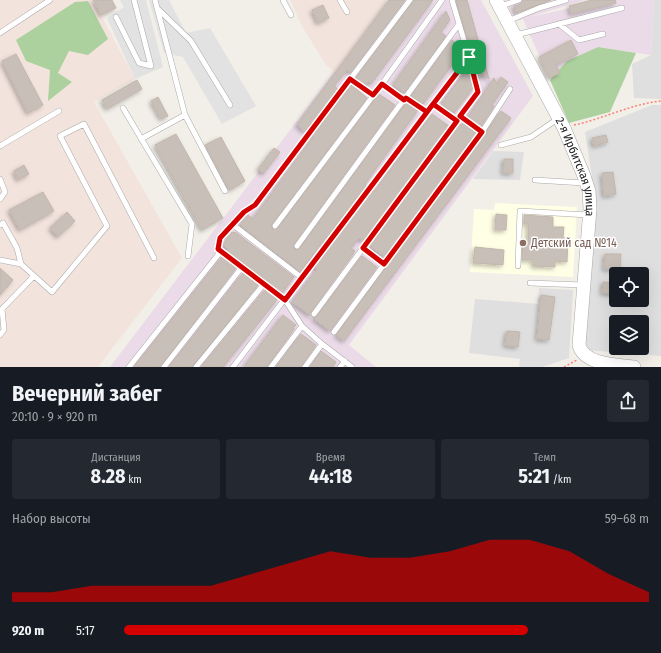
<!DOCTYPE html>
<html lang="ru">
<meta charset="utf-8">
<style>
body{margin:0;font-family:"Fira Sans Condensed",sans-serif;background:#242831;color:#f1f3f6;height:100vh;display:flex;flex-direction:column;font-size:15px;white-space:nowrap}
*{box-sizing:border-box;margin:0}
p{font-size:13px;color:#9ea1a6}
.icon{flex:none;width:22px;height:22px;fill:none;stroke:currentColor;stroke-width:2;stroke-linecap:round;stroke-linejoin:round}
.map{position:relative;height:367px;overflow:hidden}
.side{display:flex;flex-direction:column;background:#171b24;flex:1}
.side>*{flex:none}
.fabs{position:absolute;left:609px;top:267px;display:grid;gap:8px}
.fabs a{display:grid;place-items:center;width:40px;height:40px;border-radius:4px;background:#171b24;box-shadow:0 4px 16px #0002;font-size:20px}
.pin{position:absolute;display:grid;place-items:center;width:34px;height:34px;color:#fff;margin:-17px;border-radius:8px;box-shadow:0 2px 6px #0006}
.round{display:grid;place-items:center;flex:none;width:42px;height:42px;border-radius:4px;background:#242831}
.overview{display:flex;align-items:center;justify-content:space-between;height:68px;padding:0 12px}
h1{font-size:22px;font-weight:700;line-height:30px}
.metrics{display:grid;grid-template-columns:repeat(3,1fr);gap:6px;height:68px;padding:4px 12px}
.metrics div{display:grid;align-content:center;border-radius:4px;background:#242831;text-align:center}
.metrics b{font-size:20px;font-weight:700}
.metrics small{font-size:11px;font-weight:400}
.metrics p{font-size:11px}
.chart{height:112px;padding:8px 12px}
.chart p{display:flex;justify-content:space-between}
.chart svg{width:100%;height:72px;margin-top:4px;fill:#d40000;opacity:.7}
ul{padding:0 12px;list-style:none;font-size:13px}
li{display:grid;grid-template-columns:64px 48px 1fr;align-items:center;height:30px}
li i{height:10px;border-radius:5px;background:#d40000}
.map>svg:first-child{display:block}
.residential{fill:#e0dfdf;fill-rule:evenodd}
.industrial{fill:#ebdbe8}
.education{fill:#ffffe5}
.military{fill:#f3e3dd}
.forest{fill:#add19e}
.parking{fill:#e2e2e2}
.building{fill:#c7bfb8;stroke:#c4b6ab;filter:url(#shadow)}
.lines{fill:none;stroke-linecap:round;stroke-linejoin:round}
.service-casing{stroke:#a9a9a9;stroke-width:6}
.tertiary-casing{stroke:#a9a9a9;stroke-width:14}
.path{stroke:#fa8072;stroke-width:1.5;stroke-dasharray:2 2;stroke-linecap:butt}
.service{stroke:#fff;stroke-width:5}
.tertiary{stroke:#fff;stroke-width:13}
.route-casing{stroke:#fff;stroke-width:8}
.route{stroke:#d40000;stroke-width:5}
.education-dot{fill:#8d6e63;stroke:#fff;stroke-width:1.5}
.labels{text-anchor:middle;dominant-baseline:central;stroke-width:3;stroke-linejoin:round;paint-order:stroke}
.street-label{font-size:12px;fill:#222;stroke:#fff}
.education-label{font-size:12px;fill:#785e54;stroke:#fff;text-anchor:start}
</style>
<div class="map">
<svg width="661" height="367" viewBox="0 0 661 367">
<defs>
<filter id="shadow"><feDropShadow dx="-2" dy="2" stdDeviation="2" flood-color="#0004"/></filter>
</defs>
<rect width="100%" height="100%" fill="#f2efe9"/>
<path class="residential" d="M654,0H661V99L634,98L632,64L651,55Z
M652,105H661V356L585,350L596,203L585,132ZM616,274H642V300H616ZM616,322H642V348H616Z
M493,151L524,152L520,180L473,179Z
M539,288L573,290L569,358L542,367H519L520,359L469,353L475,299L538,304Z"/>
<path class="industrial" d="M389,0H481L533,96L349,345L376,367H110Z
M505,0H584L530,17L606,0H654L651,55L598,47L567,62L550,80L523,19L516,21Z"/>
<path class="education" d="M495,203L577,207L573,277L470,272L474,209L494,210Z"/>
<path class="military" d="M0,0H93L135,79L94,102L182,258L98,367H0Z
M290,0H389L335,72L326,65L302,26Z"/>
<path class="forest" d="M88,1L108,39L88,55L69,51L58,73L72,82L48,101L50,70L26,61L16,40L75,2Z
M598,47L636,53L610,112L569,123L550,80L567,61Z"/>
<path class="parking" d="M120,0H146L163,67L135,79L107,18L124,7Z
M149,0H169L186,33L210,28L256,106L222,124L183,57L164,53Z"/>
<path class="building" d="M93,0H112L116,8L101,15Z
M389,0H405L350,73L347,70L334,86L338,89L305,132L297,125Z
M414,0H433L371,84L368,81L365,85L356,78Z
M456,0H467L489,79L482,74L479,79Z
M523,0H551L516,13L514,6L521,4Z
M592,0H615L616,3L571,14L569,6Z
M323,5L329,18L318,23L312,10Z
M446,11L450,20L441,32L446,36L404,93L393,85Z
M452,40L459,46L461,52L423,104L411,96Z
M571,40L578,54L556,65L560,73L549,78L539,57Z
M16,54L43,105L28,113L2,61Z
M468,68L473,88L454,113L441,104Z
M501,77L508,82L492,105L494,106L481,126L468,117L494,78L497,84Z
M137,80L142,89L107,109L102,100Z
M352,85L367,98L272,224L271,227L273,229L278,228L379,94L395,105L294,244L293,247L296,250L300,248L406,103H407L418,110L365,184L366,186L300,272L240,225L248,215L253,219L313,137L312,136Z
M158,97L168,116L161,119L151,101Z
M501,111L511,118L344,341L336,335L485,134Z
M432,114L449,126L363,241L359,238L351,248L355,251L311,312V316L292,302L317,269L314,267L373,190L374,192Z
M463,123L476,133L385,257L370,246L460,124L462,125Z
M176,134L223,218L202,230L155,145Z
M606,135L608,142L594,146L592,138Z
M221,137L245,181L230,190L205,145Z
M274,148L280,152L263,174L258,169Z
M504,159H513V173H503Z
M24,165L29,174L18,180L14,171Z
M613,172L616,194L604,196L602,173Z
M43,192L54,211L20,230L9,210Z
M67,212L75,221L58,237L50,228Z
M496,214L507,215L506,230H495Z
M524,215L553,217V227H564L563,238H568L567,262L555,261V267L533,266V260H522L523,242H528V224H524Z
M232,232L234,233L235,232L294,277L282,293L227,251L228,250L223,245Z
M475,247L504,250L503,265L473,263Z
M605,254H621L620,269H604Z
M362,256L377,267L330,331L313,318L317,316Z
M222,257L236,268L160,367H134Z
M0,268L13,280L0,295Z
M243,273L258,285L192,367H169Z
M603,282L616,283V294L602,293Z
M265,290L277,299L276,301L223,367H201Z
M541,295L555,297L549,340L537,339Z
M283,315L296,325L293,328L294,329L267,367H244Z
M507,331L520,332L518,347L505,345Z
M301,334L316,345L301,367H276Z
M321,351L336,362L333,367H310Z"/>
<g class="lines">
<g class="service-casing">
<path id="service" d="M283,0L291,15
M340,0L347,12
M501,6L519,0
M158,9L191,41L230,105
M116,17L139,63L151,66L134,0
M508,21L539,8L566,0
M559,24L579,40L603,34
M0,33L50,0
M516,35L622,8
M350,79L373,95
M382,84L404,100
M406,97L427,112
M433,104L457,121
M123,108L192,224L188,256
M185,115L225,191
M460,116L482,132
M141,139L185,115L155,0
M501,145L531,137L559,118
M0,146L59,111
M535,180L584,183
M0,199L5,192L0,179
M232,224L302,278
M0,225L3,223L17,248L21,264
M275,226L382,84L442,0
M297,246L459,24
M363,248L384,263
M218,249L285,300L302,326L322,344L352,367
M0,260L21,264L52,292L107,226L60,136L84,124L154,258
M518,266L520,211L588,215
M530,283L583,285
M314,314L478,93L469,57
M334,332L482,132L510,89
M0,335L4,330L2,309L34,276
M129,367L218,255L219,238L244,212L255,205L410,0
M164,367L242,267
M196,367L264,284
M233,367L469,57L452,0
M271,367L302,326
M305,367L322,344
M340,367L345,361"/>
</g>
<g class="tertiary-casing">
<g id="tertiary">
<path id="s1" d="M496,0L564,128L584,176L589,191L590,209L579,345C584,365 618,365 634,367"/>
</g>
</g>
<path class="path" d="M574,125C603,119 631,104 661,101
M564,367L577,360"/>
<use href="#service" class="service"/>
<use href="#tertiary" class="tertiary"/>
</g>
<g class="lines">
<g class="route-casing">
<path id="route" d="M469,57L427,112L406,98L404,100L382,84L373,95L350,79L255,205L244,212L220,238L218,249L285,300C334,235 384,170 433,104L457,121L363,248L384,264L482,132L460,116L478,92L469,57"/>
</g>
<use href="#route" class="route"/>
</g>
<circle class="education-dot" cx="523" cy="243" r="4"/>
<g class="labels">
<g class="street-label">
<text stroke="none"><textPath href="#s1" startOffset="186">2-я Ирбитская улица</textPath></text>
</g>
<g class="education-label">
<text x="531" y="243">Детский сад №14</text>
</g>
</g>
</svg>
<div class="fabs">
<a><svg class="icon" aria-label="locate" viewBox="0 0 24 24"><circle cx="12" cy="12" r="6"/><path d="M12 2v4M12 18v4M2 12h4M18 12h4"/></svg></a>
<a><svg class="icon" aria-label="layers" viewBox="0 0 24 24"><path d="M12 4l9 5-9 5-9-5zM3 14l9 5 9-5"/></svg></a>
</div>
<div class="pin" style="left:469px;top:57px;background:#1e9e55"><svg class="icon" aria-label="arrive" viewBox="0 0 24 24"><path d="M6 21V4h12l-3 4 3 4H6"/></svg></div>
</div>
<section class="side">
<div class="overview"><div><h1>Вечерний забег</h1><p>20:10 · 9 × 920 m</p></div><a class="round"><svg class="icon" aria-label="share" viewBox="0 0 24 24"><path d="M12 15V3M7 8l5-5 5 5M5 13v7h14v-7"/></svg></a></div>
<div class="metrics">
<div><p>Дистанция</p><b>8.28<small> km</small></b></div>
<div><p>Время</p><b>44:18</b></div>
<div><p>Темп</p><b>5:21<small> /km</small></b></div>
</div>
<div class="chart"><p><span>Набор высоты</span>59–68 m</p>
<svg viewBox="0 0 160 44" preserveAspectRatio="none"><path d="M0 44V38L10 38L20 34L30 34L40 34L50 34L60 27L70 20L80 13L90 17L100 17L110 13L120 6L130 6L140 13L150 27L160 38V44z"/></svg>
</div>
<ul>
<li><b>920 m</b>5:17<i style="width:77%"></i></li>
</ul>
</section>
